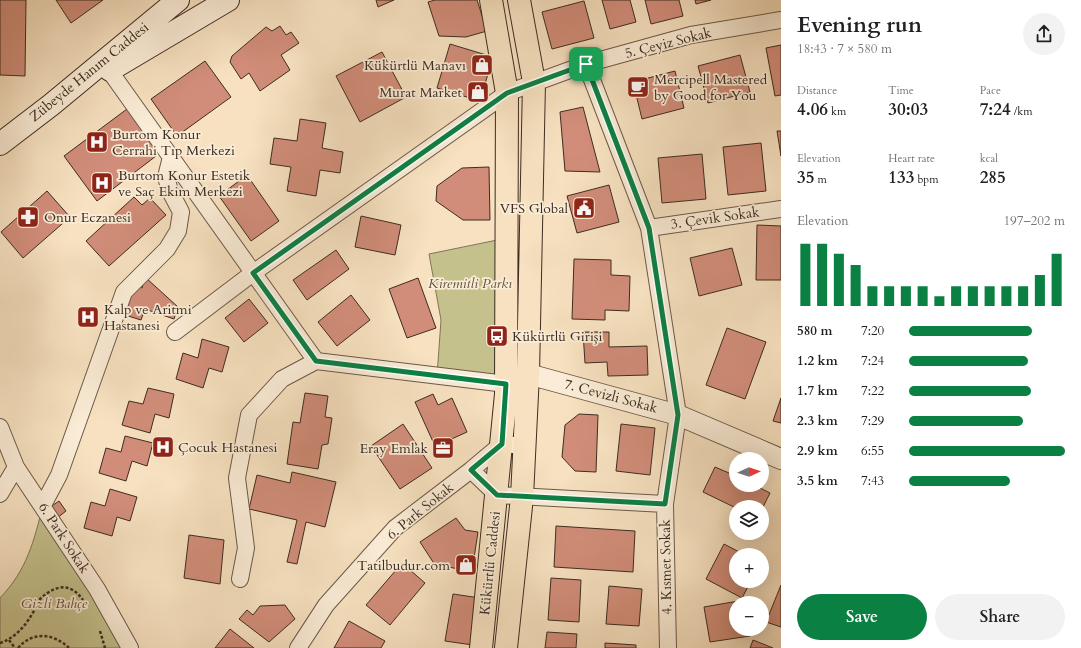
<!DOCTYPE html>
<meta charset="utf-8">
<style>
body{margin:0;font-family:Cardo,serif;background:#f2f2f2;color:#202124;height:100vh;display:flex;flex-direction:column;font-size:15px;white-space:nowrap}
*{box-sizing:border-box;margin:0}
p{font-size:13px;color:#757577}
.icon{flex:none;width:22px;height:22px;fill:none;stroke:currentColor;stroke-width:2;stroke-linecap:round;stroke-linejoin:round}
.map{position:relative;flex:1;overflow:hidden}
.drawer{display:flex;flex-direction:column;background:#fff;width:300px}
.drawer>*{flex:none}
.needle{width:26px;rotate:87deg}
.fabs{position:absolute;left:729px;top:452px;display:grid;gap:8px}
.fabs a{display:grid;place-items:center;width:40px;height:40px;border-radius:50%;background:#fff;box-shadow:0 4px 16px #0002;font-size:20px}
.pin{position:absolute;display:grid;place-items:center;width:34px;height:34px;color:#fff;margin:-17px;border-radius:8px;box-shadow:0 2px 6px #0006}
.round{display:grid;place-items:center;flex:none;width:42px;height:42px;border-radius:21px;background:#f2f2f2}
.summary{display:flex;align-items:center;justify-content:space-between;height:68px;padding:0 16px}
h1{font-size:22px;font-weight:600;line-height:30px}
.figures{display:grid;grid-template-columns:repeat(3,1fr);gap:6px;height:68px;padding:4px 16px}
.figures div{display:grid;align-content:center}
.figures b{font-size:17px;font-weight:600}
.figures small{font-size:11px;font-weight:400}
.figures p{font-size:11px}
.chart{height:112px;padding:8px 16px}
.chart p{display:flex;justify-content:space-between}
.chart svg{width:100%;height:72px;margin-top:4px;stroke:#0b8043;stroke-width:6}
.button{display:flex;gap:8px;margin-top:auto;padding:8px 16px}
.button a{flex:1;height:46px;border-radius:24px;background:#0b8043;color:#fff;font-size:16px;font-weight:600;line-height:46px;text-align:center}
.button a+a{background:#f2f2f2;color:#202124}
ul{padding:0 16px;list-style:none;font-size:13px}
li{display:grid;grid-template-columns:64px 48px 1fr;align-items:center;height:30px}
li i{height:10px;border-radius:5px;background:#0b8043}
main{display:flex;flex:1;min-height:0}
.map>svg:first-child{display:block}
.green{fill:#c4c18d;stroke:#807657}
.building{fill:#d18d79;stroke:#3d2c21}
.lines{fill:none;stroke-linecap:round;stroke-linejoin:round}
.minor-casing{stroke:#6c5949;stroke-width:18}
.tertiary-casing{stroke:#6c5949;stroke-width:22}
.secondary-casing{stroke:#3d2c21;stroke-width:24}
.primary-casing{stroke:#3d2c21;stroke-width:24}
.path{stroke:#3d2c21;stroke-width:2.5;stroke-dasharray:3 2;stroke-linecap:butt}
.minor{stroke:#faecd6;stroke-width:16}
.tertiary{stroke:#faecd6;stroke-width:20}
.secondary{stroke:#faecd6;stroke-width:22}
.primary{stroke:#f7e1c0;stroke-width:22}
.route-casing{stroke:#fff;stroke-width:8}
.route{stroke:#0b8043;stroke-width:5}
.labels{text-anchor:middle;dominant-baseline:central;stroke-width:3.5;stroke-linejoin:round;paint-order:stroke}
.street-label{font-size:14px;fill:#3d2c21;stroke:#faecd6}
.poi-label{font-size:14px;fill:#3d2c21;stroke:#faecd6;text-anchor:start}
.park-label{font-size:14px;font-style:italic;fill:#5f513c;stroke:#faecd6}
</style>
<main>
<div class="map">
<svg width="781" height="648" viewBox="0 0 781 648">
<rect width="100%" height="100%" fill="#f7e1c0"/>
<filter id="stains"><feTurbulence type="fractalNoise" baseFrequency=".005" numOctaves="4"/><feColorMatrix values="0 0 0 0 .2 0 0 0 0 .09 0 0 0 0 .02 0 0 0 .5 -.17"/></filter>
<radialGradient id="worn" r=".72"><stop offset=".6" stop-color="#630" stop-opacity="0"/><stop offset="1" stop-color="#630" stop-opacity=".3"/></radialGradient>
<path class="green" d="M507,238L506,384L437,376L441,320L429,254Z
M43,505L130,648H0V598C27,570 34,541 43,505Z"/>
<path class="building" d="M0,0H26L25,76L0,75Z
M56,0H103L71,23Z
M376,0H394L378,7Z
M435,0H477L487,31L466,37L439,36L428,2Z
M602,0H630L636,22L610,29Z
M645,0H679L683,16L651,24Z
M695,0H711L696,4Z
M584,1L594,38L552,49L542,12Z
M280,26L286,35L291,32L299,43L281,55L290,70L260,91L249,73L241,79L230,62L232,56L266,27L272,31Z
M450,44L493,57L480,101L437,88Z
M781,45V95L775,96L766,48Z
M382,52L406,97L360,122L336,76Z
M740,55L750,92L708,103L698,66Z
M205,61L231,97L177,136L151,99Z
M675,71L684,108L642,119L633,82Z
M583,107L600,172L565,171L560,112Z
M127,109L160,153L97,201L64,156Z
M300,119L326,123L322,148L343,152L340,173L320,170L316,196L287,191L291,167L270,164L274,138L297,141Z
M777,131H781V156Z
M761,143L766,191L728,195L723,147Z
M702,154L706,199L662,203L658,158Z
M489,167L490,220H463L436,201L437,186L462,168Z
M247,175L279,221L251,241L219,196Z
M609,185L619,222L577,233L567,196Z
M47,191L70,217L23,258L1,232Z
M134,197L142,205L150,198L166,215L109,266L86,241Z
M361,216L401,225L395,255L355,247Z
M757,225L781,226V280H756Z
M732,248L742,285L699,296L690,258Z
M336,250L349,269L307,300L293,280Z
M574,259L611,260V275L630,276L629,311L605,310V320L572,319Z
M145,277L178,307L174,319L145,309L141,320L125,315L134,285L142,288Z
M418,278L436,328L407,338L389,289Z
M351,295L370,320L337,346L318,322Z
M249,299L268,323L244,342L225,318Z
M727,328L766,342L745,399L706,385Z
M583,332H609V347L647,346L648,375L608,376L607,362L585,363Z
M202,339L229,347L222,372L209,368L203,388L176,379L183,353L198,358Z
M148,388L174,394L169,418L155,414L150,433L122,425L129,401L143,404Z
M305,393L328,396L325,417L332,418L328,444L322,445L318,469L287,464L293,422L300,423Z
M433,394L438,405L452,398L467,432L445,442L449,450L439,455L415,402Z
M781,398V423L773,421Z
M579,414L598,415L596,472L575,471L562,457L565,425Z
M403,424L432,468L400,489L371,446Z
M621,424L655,428L650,475L616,471Z
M125,436L153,443L147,466L132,461L126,481L99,473L106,448L121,452Z
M715,467L736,476V485H754L770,493L762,509V507L736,508L703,492Z
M292,472L336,482L325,527L306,522L297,564L287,562L297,520L249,509L257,475L290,483Z
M110,489L137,497L130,521L117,517L112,536L84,528L91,502L105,506Z
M59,501L66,511L57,518L49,508Z
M456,518L465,530L478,532L472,571L435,565L420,542Z
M556,526L635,531L633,572L554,567Z
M189,535L224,540L220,584L184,578Z
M724,544L745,555H736V581H751L742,598L706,579Z
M402,563L425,583L390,625L366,605Z
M551,578L581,580L579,622L548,620Z
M781,585V627L766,622Z
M609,586L642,589L639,626L606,624Z
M453,594L480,598L473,645L445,641Z
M744,600V603H736V629H748L750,636L710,642L704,607Z
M285,605L295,619L269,642L239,619L247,610L253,615L260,606Z
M349,621L385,641L381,648H334Z
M230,629L254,648H215Z
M547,632L577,634L576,648H545Z
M753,640L773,648H750Z
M605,643L636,645V648H605Z"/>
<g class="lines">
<g class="minor-casing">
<path id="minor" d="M586,64L649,228L678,415L665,504L668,648
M109,70L316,361L506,384
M649,228L781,209
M175,332L253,273L507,93L586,64L691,35L781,20
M0,427L16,467L97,589L130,648
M471,470L497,495L665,504
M0,494L16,467
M43,505L59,475L124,292L167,249L178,231L181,212L170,191L166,177L171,157
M240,579L246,548L237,478L249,415L282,379L316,361
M298,648L326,605L395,528L471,470L502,444L524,446"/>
</g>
<g class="tertiary-casing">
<path id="tertiary" d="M528,374L678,415L781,459"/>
</g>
<g class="secondary-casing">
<path id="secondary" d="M110,70L228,0
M0,144L51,105L178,0"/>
</g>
<g class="primary-casing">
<path id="primary" d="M481,648L506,394L507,93L491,0
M506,648L522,497L528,374L534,82L519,0"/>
</g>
<path class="path" d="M100,631L105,648
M9,640L15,648
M0,643C16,638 27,624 35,609C37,606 38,601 41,598C57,584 71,583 83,600
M18,648C33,631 53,633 69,648"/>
<use href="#minor" class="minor"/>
<use href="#tertiary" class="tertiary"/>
<use href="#secondary" class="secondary"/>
<use href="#primary" class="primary"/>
</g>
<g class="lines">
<g class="route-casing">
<path id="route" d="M586,64L649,228L678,415L665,504L497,495L471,470L502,444L506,384L316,361L253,273L507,93Z"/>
</g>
<use href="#route" class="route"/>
</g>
<defs>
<g id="shop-square" transform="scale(1.15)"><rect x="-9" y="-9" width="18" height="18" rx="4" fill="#8f2418" stroke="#faecd6"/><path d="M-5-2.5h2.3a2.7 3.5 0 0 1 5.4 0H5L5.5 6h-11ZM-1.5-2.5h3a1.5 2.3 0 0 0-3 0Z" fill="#fff"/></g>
<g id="cafe-square" transform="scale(1.15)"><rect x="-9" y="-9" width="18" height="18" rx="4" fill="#8f2418" stroke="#faecd6"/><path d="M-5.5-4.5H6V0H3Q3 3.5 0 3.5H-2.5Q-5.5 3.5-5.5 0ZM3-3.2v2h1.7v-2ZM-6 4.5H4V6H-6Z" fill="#fff"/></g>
<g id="hospital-square" transform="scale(1.15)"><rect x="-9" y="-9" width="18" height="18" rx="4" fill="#8f2418" stroke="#faecd6"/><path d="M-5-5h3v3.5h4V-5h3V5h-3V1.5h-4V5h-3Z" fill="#fff"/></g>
<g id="civic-square" transform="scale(1.15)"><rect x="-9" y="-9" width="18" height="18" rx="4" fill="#8f2418" stroke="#faecd6"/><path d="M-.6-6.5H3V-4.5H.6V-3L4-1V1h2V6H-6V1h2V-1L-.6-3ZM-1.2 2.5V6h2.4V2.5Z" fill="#fff"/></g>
<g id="pharmacy-square" transform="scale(1.15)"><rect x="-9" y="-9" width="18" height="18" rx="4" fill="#8f2418" stroke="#faecd6"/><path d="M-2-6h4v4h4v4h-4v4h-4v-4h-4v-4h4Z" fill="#fff"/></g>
<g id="bus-square" transform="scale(1.15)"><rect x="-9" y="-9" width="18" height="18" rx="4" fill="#8f2418" stroke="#faecd6"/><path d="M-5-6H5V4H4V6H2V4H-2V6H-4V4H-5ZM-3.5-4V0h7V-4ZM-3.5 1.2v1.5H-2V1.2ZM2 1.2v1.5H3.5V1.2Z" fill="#fff"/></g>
<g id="office-square" transform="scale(1.15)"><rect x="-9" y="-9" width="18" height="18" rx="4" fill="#8f2418" stroke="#faecd6"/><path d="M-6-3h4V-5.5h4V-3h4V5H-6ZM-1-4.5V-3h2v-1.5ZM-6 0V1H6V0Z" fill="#fff"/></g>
</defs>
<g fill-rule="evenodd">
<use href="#shop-square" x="482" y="65"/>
<use href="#cafe-square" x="638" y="87"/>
<use href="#shop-square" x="478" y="92"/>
<use href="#hospital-square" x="97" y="142"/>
<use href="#hospital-square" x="102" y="183"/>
<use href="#civic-square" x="584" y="208"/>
<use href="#pharmacy-square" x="28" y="217"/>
<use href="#hospital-square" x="88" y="317"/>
<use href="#bus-square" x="497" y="336"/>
<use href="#hospital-square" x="163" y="447"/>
<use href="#office-square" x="443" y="448"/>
<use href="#shop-square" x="466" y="565"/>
</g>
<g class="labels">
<g class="street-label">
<text transform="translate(668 43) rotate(-14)">5. Çeyiz Sokak</text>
<text transform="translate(89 72) rotate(-39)">Zübeyde Hanım Caddesi</text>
<text transform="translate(715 218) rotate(-8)">3. Çevik Sokak</text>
<text transform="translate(611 396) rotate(15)">7. Cevizli Sokak</text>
<text transform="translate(420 511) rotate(-39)">6. Park Sokak</text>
<text transform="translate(64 538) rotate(57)">6. Park Sokak</text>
<text transform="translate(490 563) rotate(-84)">Kükürtlü Caddesi</text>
<text transform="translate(666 567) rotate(-91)">4. Kısmet Sokak</text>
</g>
<g class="poi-label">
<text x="466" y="65" text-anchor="end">Kükürtlü Manavı</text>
<text x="654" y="79">Mercipell Mastered<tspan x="654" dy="16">by Good for You</tspan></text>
<text x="462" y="92" text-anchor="end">Murat Market</text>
<text x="112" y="134">Burtom Konur<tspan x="112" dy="16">Cerrahi Tıp Merkezi</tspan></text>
<text x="118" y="175">Burtom Konur Estetik<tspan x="118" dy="16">ve Saç Ekim Merkezi</tspan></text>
<text x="568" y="208" text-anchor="end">VFS Global</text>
<text x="44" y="217">Onur Eczanesi</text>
<text x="104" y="309">Kalp ve Aritmi<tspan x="104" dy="16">Hastanesi</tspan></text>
<text x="512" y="336">Kükürtlü Girişi</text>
<text x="178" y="447">Çocuk Hastanesi</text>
<text x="428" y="448" text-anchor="end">Eray Emlak</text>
<text x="450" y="565" text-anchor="end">Tatilbudur.com</text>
</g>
<g class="park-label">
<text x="470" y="283">Kiremitli Parkı</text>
<text x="54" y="603">Gizli Bahçe</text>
</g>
</g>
<rect width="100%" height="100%" filter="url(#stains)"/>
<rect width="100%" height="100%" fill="url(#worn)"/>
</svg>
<div class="fabs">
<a><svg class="needle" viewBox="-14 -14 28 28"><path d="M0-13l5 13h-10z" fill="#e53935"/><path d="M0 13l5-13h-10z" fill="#757577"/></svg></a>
<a><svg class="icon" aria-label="layers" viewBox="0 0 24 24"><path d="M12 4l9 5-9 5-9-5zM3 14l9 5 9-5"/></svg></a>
<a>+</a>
<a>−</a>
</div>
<div class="pin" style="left:586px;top:64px;background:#1e9e55"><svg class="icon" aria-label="arrive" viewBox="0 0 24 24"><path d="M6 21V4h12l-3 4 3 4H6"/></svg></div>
</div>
<section class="drawer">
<div class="summary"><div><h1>Evening run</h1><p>18:43 · 7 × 580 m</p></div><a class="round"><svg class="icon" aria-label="share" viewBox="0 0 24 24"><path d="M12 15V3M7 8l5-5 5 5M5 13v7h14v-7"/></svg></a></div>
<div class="figures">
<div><p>Distance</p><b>4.06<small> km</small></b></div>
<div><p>Time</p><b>30:03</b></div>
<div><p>Pace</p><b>7:24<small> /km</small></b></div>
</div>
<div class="figures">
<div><p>Elevation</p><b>35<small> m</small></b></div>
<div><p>Heart rate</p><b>133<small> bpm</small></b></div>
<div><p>kcal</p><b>285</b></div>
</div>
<div class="chart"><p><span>Elevation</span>197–202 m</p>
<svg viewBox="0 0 160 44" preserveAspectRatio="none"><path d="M5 44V6M15 44V6M25 44V12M35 44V19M45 44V32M55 44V32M65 44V32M75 44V32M85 44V38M95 44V32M105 44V32M115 44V32M125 44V32M135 44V32M145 44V25M155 44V12"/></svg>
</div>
<ul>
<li><b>580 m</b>7:20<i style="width:79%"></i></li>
<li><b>1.2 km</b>7:24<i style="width:76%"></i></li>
<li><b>1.7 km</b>7:22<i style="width:78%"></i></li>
<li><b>2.3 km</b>7:29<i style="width:73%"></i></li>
<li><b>2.9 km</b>6:55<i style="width:100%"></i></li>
<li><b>3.5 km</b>7:43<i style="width:65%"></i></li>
</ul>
<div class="button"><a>Save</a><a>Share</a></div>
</section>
</main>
